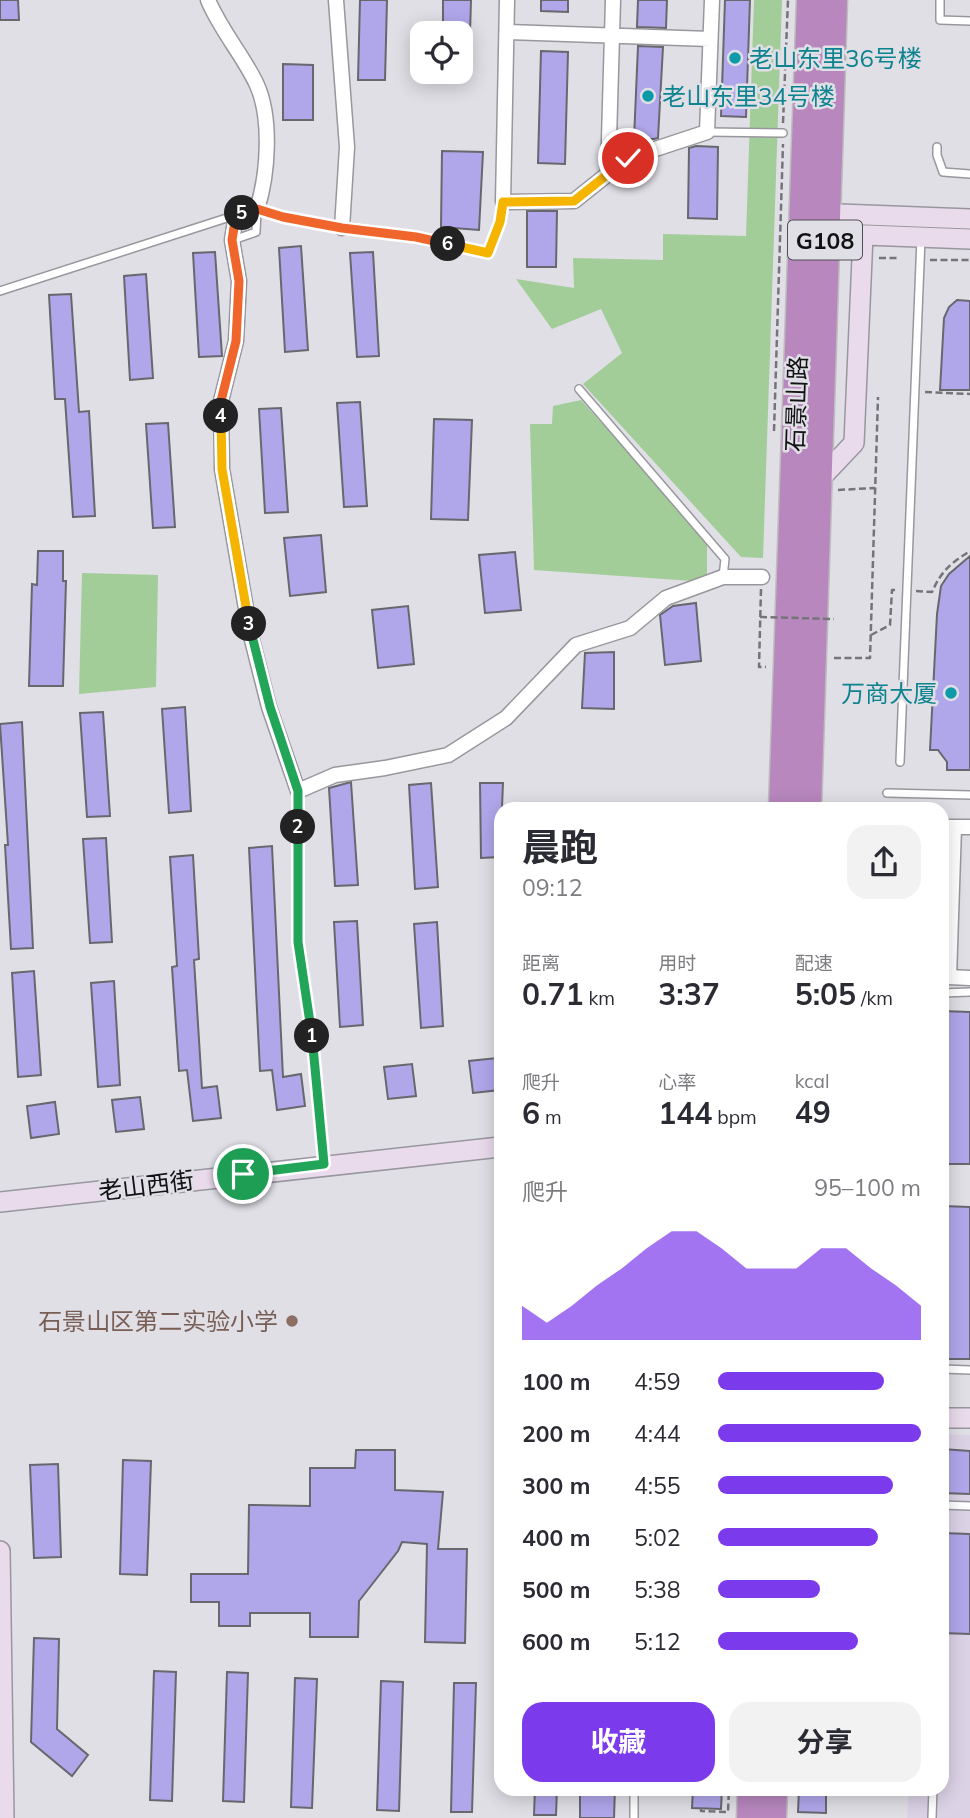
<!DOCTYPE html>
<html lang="zh">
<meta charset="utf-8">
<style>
body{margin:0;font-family:Mulish,"Noto Sans SC",sans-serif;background:#f2f2f3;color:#2b2b33;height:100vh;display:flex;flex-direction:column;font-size:26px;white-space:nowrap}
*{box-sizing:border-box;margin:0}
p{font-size:23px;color:#7c7c81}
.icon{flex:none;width:38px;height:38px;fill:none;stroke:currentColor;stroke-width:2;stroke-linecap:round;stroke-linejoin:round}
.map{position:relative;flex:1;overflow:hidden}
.sheet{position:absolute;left:494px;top:802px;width:455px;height:994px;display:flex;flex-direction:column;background:#fff;border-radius:21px;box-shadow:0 4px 18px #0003}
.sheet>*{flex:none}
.buttons{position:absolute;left:410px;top:21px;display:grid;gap:14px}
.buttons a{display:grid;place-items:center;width:63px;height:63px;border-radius:14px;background:#fff;box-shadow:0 4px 18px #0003;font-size:35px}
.pin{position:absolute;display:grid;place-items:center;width:60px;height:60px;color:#fff;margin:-30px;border:4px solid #fff;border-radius:50%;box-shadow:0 2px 7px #0007}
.km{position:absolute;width:35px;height:35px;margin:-18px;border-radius:50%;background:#222;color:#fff;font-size:19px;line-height:35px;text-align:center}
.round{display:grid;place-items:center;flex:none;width:74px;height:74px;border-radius:21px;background:#f2f2f3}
.overview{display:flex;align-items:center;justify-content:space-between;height:119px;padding:0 28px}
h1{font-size:38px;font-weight:700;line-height:52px}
.metrics{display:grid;grid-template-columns:repeat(3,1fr);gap:10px;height:119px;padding:7px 28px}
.metrics div{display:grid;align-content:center}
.metrics b{font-size:30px;font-weight:700}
.metrics small{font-size:19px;font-weight:400}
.metrics p{font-size:19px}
.chart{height:196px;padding:14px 28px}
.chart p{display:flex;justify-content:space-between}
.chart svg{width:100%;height:126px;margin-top:7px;fill:#7c3aed;opacity:.7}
.cta{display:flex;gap:14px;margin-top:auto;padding:14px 28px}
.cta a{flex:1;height:80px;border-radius:21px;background:#7c3aed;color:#fff;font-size:28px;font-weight:700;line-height:80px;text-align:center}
.cta a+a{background:#f2f2f3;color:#2b2b33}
ul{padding:0 28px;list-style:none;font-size:23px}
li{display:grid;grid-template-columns:112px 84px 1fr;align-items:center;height:52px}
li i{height:18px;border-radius:9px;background:#7c3aed}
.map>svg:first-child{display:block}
.medical{fill:#dcd2e6}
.green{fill:#a2cd99}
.building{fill:#b0a7eb;stroke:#67676d;stroke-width:2}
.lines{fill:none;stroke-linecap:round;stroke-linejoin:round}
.lane-casing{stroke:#98979d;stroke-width:10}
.street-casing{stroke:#98979d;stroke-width:17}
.secondary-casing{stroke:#98979d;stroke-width:22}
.highway-casing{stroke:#bdbdbd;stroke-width:29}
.path{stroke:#757479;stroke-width:2.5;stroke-dasharray:7 3.5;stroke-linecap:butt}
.lane{stroke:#fff;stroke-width:7}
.street{stroke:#fff;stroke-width:14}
.secondary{stroke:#eadbec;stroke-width:19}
.highway{stroke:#b887be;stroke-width:26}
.path-bridge{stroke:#757479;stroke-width:2.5;stroke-dasharray:7 3.5;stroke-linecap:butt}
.split-1-casing{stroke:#fff;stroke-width:14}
.split-2-casing{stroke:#fff;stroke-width:14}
.split-3-casing{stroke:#fff;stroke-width:14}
.split-4-casing{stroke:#fff;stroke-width:14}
.split-5-casing{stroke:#fff;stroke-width:14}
.split-6-casing{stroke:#fff;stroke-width:14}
.split-7-casing{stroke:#fff;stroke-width:14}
.split-1{stroke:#22a559;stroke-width:9}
.split-2{stroke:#22a559;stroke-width:9}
.split-3{stroke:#22a559;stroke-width:9}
.split-4{stroke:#f5b400;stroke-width:9}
.split-5{stroke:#f0652b;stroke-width:9}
.split-6{stroke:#f0652b;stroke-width:9}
.split-7{stroke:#f5b400;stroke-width:9}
.culture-dot{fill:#0f9aa8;stroke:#e0dfe6;stroke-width:2.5}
.education-dot{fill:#8d6e63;stroke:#e0dfe6;stroke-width:2.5}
.labels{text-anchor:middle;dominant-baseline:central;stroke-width:5;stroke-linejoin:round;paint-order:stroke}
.shield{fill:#e0dfe6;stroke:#505053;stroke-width:2}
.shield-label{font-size:23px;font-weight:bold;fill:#121214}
.culture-label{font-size:24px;fill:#0d838f;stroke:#e0dfe6;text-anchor:start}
.street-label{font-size:24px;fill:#121214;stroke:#e0dfe6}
.education-label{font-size:24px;fill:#785e54;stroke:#e0dfe6;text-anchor:end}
</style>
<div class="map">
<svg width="970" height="1818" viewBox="0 0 970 1818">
<rect width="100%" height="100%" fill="#e0dfe6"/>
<path class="medical" d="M942,1434L970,1435V1818H907L909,1789L942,1788Z"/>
<path class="green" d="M754,0H782L763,558L741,557L583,384L622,353L601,309L552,329L516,279L574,288L573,258L663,260V234L746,236Z
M581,400L707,540V582L534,570L530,424H552L553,406Z
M82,573L158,575L156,687L79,694Z"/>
<path class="building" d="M0,0H18L19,20H0Z
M360,0H387L385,80H358Z
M443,0H471L470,33H443Z
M541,0H568V12L541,11Z
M638,0H667L666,28L637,27Z
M725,0H750L746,117L721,116Z
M638,46L663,47L658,138L654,139H634Z
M541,51L568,52L565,164L538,163Z
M283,64L313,65V120H283Z
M696,146L718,147L717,219L688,218L689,148Z
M442,151L483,152L479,230L441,227Z
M527,211H557L556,267H527Z
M301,246L308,350L285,352L279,248Z
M215,252L222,356L199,357L193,253Z
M373,252L379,356L357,357L350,253Z
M146,274L153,378L130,380L124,276Z
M71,294L79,412L89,411L95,516L73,517L65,399H55L49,295Z
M957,300L970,301V390H940L944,318L949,307Z
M360,402L367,506L344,507L337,403Z
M281,408L288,512L265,513L259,409Z
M434,419L472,420L468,520L431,519Z
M168,423L175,527L153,528L146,424Z
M321,535L326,592L290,596L284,538Z
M38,551H63V581H66L63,686H29L32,584L37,585Z
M515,552L521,610L485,613L479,555Z
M970,556V770H947V762L938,750H930L937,614L941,586L949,574Z
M696,603L701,661L665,665L660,615L673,606Z
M408,606L414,664L378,668L372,610Z
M614,652V709L582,708L585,653Z
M185,707L191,811L169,813L162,709Z
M103,712L110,816L87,817L80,713Z
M22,722L33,948L11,949L5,845H8L0,724Z
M351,782L358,885L335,886L329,788Z
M431,783L438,887L415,889L409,785Z
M480,783H503L500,857L481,858Z
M106,838L112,942L90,943L83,839Z
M272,846L283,1077L301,1074L305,1106L277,1110L272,1070L260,1071L249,848Z
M193,855L199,959L194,960L202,1088L217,1086L221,1118L193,1121L187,1070L179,1071L172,967L177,966L170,857Z
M357,921L363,1025L340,1027L334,922Z
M437,922L443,1026L421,1028L414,924Z
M34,971L41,1075L18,1077L12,973Z
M114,981L120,1085L98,1087L91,983Z
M942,1011L970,1012V1164H942Z
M497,1058L500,1090L473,1093L469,1061Z
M412,1064L416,1096L388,1099L384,1067Z
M140,1097L144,1129L116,1132L112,1100Z
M55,1102L59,1134L31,1138L27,1106Z
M942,1206L970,1207V1359H942Z
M942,1449L970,1451V1494L942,1493Z
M356,1450H395V1490L443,1492L438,1549H467L465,1643L425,1642L427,1544L402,1542L398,1551L359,1601L358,1637H310V1613H250V1626H219V1602H191V1574H248L249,1505L310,1506V1468H355Z
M123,1460L151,1461L147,1575L120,1574Z
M58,1464L61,1557L34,1558L30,1465Z
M942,1533L970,1534V1634L942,1633Z
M34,1638L59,1639L57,1729L88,1755L72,1776L31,1742Z
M154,1671L176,1672L172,1801L150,1800Z
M227,1672L248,1673L244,1802L223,1801Z
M295,1678L317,1679L312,1808L291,1807Z
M381,1681L403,1682L399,1811L377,1810Z
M454,1683H476L472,1812H451Z
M535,1788H557L556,1815H534Z
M580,1788H615L614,1818H580Z
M693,1788H722L721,1809L692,1808Z
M799,1788H826V1813L798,1812Z"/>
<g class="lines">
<g class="lane-casing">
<path id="lane" d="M940,0V20L970,21
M708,132L783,133
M937,147V155L943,172L970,174
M233,240L256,232L257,209C310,225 364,227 418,237C441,242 464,247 488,253L500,222L503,202
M0,291L236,215
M579,389L725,559L723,577
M900,762L921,238
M298,792L297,942L312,1032L324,1164
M887,793L970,795
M942,993L970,992
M942,1369L970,1370
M942,1505L970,1506
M634,1818V1788
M932,1818L933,1788"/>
</g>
<g class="street-casing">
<path id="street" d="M208,0C221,31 243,55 257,85C272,119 268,175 257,209L236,215L232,240L239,281L236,341L221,401L222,469L250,632L269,707L298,791L335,775L385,768L448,755L506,718L576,645L630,628L666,598L723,577H762
M336,0L347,147L342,228
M507,0L503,202L574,201L628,158L707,132L712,0
M507,32L710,39
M608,174L613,0
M942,827H970
M954,827L949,977L970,978"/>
</g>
<g class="secondary-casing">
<path id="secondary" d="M814,213L970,219
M814,233L970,239
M819,480L854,443L863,235
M0,1202L500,1147
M942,1418H970
M0,1551L4,1818"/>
</g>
<g class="highway-casing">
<path id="highway" d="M782,808L810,0
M808,808L834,0
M750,1818L751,1788
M773,1818L774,1788"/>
</g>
<path class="path" d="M783,123L788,0
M879,258H900
M930,260H970
M925,392L970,394
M774,431L783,144
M838,490L875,488
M761,589L759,667H766
M916,591L932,592C942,570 950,564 970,551
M871,635L890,625L892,590H898
M834,658H870L878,397
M701,1808V1811L728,1812L729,1788"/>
<use href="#lane" class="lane"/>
<use href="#street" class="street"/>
<use href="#secondary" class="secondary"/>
<use href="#highway" class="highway"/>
<path class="path-bridge" d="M760,617L834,619"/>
</g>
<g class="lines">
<g class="split-1-casing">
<path id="split-1" d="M243,1174L324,1164L312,1036"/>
</g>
<g class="split-2-casing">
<path id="split-2" d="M298,827V942L312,1036"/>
</g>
<g class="split-3-casing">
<path id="split-3" d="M249,624L270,707L298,791V827"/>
</g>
<g class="split-4-casing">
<path id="split-4" d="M221,416L222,469L249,624"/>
</g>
<g class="split-5-casing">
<path id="split-5" d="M221,416V401L236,341L239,281L232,240L236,215L242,213"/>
</g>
<g class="split-6-casing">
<path id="split-6" d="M242,213L257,209L283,217L342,228L416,237L448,244"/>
</g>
<g class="split-7-casing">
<path id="split-7" d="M448,244L488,253L500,222L503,202L574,201L628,158"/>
</g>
<use href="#split-1" class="split-1"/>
<use href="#split-2" class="split-2"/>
<use href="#split-3" class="split-3"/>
<use href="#split-4" class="split-4"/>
<use href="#split-5" class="split-5"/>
<use href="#split-6" class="split-6"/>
<use href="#split-7" class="split-7"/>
</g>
<g class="culture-dot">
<circle cx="735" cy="58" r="7"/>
<circle cx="648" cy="96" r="7"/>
<circle cx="951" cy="693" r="7"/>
</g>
<circle class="education-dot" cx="292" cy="1321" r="7"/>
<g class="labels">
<rect class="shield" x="788" y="220.5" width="74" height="39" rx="5"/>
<g class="shield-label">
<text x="825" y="240">G108</text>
</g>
<g class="culture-label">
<text x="749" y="58">老山东里36号楼</text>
<text x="662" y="96">老山东里34号楼</text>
<text x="937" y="693" text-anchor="end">万商大厦</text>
</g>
<g class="street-label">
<text transform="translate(796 404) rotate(-88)">石景山路</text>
<text transform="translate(146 1185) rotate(-7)">老山西街</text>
</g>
<g class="education-label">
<text x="278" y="1321">石景山区第二实验小学</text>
</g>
</g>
</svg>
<div class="buttons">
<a><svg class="icon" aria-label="locate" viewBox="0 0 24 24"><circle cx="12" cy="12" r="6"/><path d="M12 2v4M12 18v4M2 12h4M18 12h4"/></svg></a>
</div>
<div class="pin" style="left:243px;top:1174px;background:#1e9e55"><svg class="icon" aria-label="arrive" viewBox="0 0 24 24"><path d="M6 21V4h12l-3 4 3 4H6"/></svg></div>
<div class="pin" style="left:628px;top:158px;background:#d93025"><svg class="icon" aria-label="check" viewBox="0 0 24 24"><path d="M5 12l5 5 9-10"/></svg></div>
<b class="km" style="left:312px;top:1036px">1</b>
<b class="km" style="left:298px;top:827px">2</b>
<b class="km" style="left:249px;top:624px">3</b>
<b class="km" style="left:221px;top:416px">4</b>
<b class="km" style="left:242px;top:213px">5</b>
<b class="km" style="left:448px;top:244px">6</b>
<section class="sheet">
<div class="overview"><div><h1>晨跑</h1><p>09:12</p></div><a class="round"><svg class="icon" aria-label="share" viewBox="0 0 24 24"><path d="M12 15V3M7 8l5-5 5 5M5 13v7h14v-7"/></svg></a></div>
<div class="metrics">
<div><p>距离</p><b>0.71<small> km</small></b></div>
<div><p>用时</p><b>3:37</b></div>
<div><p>配速</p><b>5:05<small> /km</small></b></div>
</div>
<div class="metrics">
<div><p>爬升</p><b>6<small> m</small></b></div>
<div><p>心率</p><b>144<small> bpm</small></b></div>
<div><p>kcal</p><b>49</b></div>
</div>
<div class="chart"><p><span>爬升</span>95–100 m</p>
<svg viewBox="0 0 160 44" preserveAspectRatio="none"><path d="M0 44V32L10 38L20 32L30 25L40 19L50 12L60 6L70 6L80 12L90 19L100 19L110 19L120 12L130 12L140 19L150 25L160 32V44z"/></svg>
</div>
<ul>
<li><b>100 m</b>4:59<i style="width:82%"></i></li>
<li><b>200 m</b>4:44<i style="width:100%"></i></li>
<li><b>300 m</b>4:55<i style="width:86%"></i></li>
<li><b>400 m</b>5:02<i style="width:79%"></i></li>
<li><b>500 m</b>5:38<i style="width:50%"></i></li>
<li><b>600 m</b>5:12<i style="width:69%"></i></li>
</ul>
<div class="cta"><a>收藏</a><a>分享</a></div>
</section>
</div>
